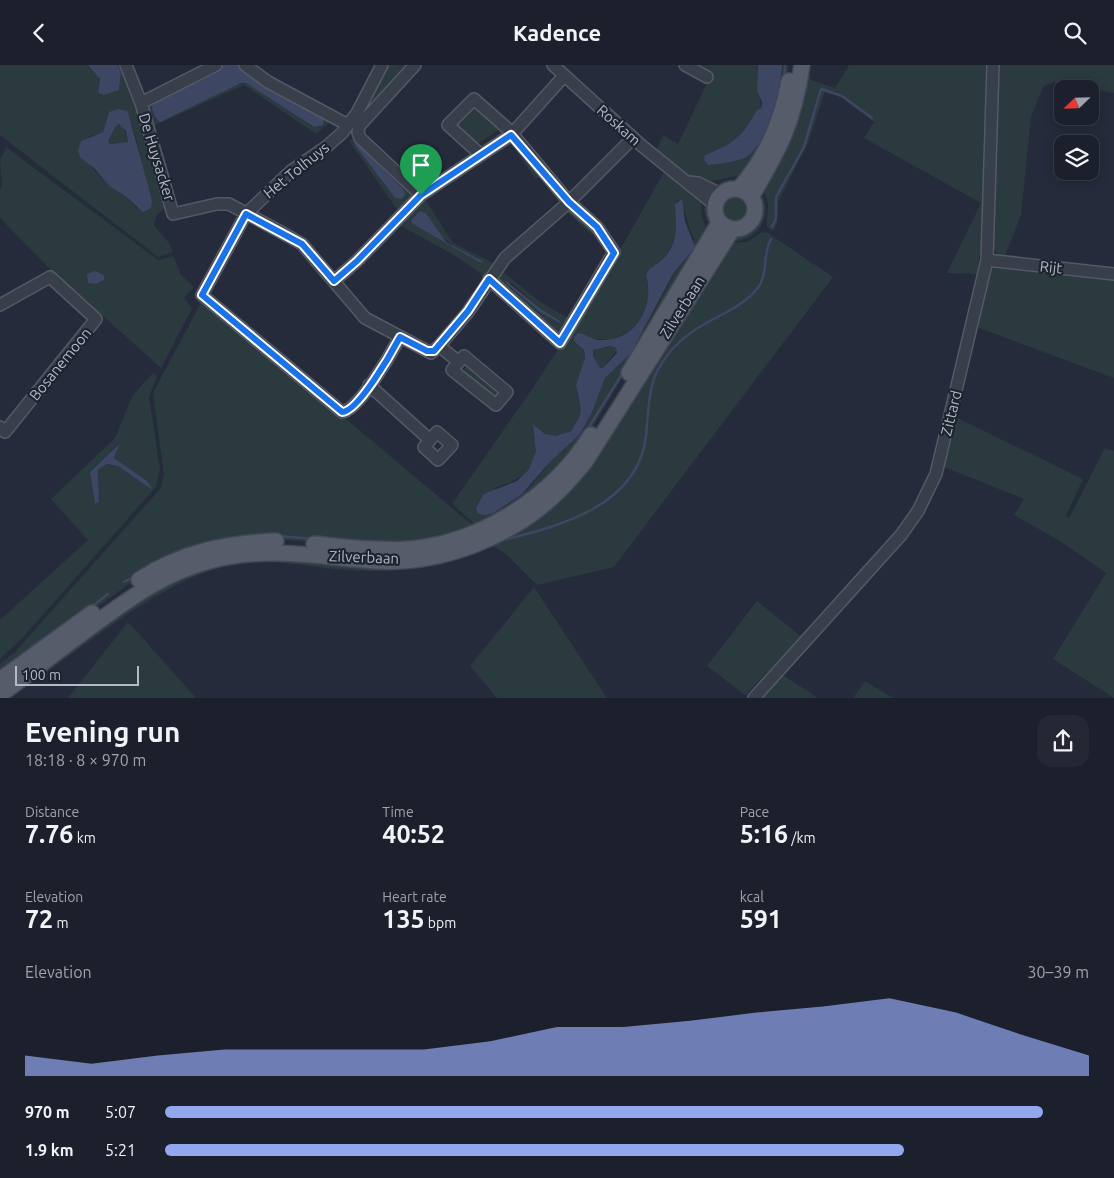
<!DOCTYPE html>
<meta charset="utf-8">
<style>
body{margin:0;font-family:Ubuntu,sans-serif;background:#252834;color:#f1f3f6;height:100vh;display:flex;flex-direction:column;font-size:19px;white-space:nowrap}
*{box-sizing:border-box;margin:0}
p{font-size:16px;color:#a0a3a9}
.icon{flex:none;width:28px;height:28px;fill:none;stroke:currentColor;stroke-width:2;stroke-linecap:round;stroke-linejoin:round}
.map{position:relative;height:633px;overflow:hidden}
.drawer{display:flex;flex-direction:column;background:#1c202c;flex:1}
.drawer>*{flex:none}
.needle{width:32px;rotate:247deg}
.controls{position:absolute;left:1054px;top:15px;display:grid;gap:10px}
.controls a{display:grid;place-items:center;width:45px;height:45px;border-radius:10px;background:#1c202c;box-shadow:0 2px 12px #0003,0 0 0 1px #3a3e48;font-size:25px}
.scale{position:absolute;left:15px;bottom:12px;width:124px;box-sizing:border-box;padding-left:5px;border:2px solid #b5b9c6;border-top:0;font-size:14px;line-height:18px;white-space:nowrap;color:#b5b9c6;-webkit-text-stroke:4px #1e2330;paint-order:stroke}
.pin{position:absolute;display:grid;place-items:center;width:42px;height:42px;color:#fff;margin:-51px -21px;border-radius:50% 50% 50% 0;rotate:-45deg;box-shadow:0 0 5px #0007}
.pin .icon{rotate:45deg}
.round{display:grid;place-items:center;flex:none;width:52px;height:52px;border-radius:15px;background:#252834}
.headline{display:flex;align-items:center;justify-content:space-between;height:85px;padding:0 25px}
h1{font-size:28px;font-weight:700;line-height:38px}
.metrics{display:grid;grid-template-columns:repeat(3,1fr);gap:8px;height:85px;padding:5px 25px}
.metrics div{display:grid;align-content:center}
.metrics b{font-size:25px;font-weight:700}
.metrics small{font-size:14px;font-weight:400}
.metrics p{font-size:14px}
.chart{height:140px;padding:10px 25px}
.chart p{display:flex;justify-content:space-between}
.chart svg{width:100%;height:90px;margin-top:5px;fill:#92a7ee;opacity:.7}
ul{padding:0 25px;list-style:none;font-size:16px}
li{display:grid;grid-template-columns:80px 60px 1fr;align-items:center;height:38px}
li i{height:12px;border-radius:6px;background:#92a7ee}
header{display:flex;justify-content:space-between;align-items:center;height:65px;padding:0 25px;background:#1c202c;font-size:22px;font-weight:700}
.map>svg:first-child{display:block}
.green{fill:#2a3a3f;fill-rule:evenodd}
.water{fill:#3d4662;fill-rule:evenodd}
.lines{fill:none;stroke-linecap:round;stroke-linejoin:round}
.stream{stroke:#3d4662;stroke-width:2.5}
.minor-casing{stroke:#545966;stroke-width:14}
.major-casing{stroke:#424754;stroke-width:18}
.minor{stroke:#393e4b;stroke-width:11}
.major{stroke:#575c6b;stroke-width:15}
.route-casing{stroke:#fff;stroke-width:10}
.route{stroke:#1a73e8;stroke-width:6}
.labels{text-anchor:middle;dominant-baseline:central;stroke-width:4.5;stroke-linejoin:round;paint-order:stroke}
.street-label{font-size:15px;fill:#b5b9c6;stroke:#1e2330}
</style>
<header><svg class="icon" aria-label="back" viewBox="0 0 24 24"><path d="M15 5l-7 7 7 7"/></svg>Kadence<svg class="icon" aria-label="search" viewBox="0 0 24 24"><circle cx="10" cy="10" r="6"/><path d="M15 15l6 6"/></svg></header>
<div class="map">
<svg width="1114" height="633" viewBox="0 0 1114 633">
<rect width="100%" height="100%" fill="#252b3a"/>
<path class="green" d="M0,0H88C100,8 101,15 98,28L103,30L119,25L121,8L118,0H123L167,142L157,149L154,160L169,178L173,187L158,192L0,70ZM109,47L129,51C139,77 141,104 151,130L137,143L124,130L109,121L91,101L88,72L103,67Z
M220,0H224L210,11L153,37L246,18L314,62L323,60L238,0H240L331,56L316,69L244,20L151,62L147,38Z
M385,0H411L365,46L364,45Z
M696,0H758L757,20L762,43C737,70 744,76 706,90L710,100C718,98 736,97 741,94C768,79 779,29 782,0H789L785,27L776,59L744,108H740L739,111C730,111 724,114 716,115C694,120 671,99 655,88L663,70L678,79L710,12Z
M849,0H986L983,167L977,209L947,208L981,138L864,73L874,57L839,31L825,27L808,78L778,137L777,159L773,166L767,162C766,143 773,140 760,121L808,4L811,15L835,23Z
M997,0H1114V28L1054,17L1043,22L1031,52L1021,150L1005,191L996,188L993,180Z
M474,37L507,66L504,70L500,64L478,79L483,86L451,61Z
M119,59L124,63L128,77L110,79L108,76L116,61Z
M356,72L414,130L399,147L349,76ZM356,77L403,124L395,133L354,79Z
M509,77L514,78L541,111L536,114Z
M6,82L158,195L173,191L181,210L194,222L184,233L192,243L161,303L47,201L0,153V123H2L0,95Z
M664,107L701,134L702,153L708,166L588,370L553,413L478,462L452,439L530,327L583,247L586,245ZM679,134C686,145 687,160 694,174L686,193L674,209L637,279L605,313L592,347L580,369L549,398L530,422L509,438L494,423C513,417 536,408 537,383C537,376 535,368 535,360C538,363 542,368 547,370C563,376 579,362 581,347C582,339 576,331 577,324C577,309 590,297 582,282L577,279C582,278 587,275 592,274C598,273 605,275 611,274C641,266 654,240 646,210C651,203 658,199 664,193C678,177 677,159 675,139Z
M739,114L737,119L713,123L724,116Z
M758,124C775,145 761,176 734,176L735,170C766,165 757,146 758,124Z
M720 145a15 15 0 1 1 30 0a15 15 0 1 1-30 0Z
M423,131L453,178L495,199L486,212L454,190L396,158ZM426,148L443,173L468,190L411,158L414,151Z
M705,136L709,140L712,158L709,162L704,145Z
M568,143L594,166L591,169L565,145Z
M762,167L768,168L833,212L614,502L537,520L505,488L487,477L550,438L730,178L747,177Z
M994,201L1114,214V313L979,263C975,250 987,217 991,202Z
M502,206L539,236L570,254L560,267H555L550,260L527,240H523L497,215ZM504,216L513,219L541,244L560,256V259L540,247Z
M203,234L476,463L445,474L370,482L273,474L140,511L24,595L0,608V599L15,587L160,424L164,410L153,328Z
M614,281L617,285L603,303H600L594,293L593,285Z
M468,299L501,326L497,334L462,307Z
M153,308L157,311L149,332L160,404L156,422L24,571L0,594V555L88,475L51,434L115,373L133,330ZM119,378L114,393L146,415L151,424L118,401L107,399L98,405L99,437L95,439L90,407Z
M957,353L1083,414L1066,451L1069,453L1105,383L1114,386V633L1053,594L1106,508L1060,476L1014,450L1024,434L944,402Z
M485,478L491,482C449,496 409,507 365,506C322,506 280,492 236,499C175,508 98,571 47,607L45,604L131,535L215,496Z
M534,522L607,633H497L470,601Z
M757,536L802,572L745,630L707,601Z
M127,558L130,559L196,633H68Z
M783,610L818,633H759Z
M865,616L893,633H853Z"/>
<path class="water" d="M88,0H118L121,8L119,25L104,30L98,28L100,14Z
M224,0H238L242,2L321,51L324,54L323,60L314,62L246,18H241L160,57C155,53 150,43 153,37L210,11Z
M758,0H782C781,24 767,79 746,92C740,96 716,100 708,100L704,95L705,90C735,78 741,73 757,45L762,43V37L757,26Z
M118,44L127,46L129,51L152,135L151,143L143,147L124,130L109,121L95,104L80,92L78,86L81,76L103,67L109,47ZM119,59L126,66L128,77L110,79L108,76L116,61Z
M356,77L403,124L405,130L401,134L395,133L354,79Z
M682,134L685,156L695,182L673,209L631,288L605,313L592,347L580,369L549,398L521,430L493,448L486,450L478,449L476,443L484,429L517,416L529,404L536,386L533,359L545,369L556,371L571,366L579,353L581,345L576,320L585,293L584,285L575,277L574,272L578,268C586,269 593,275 600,275C636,276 655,242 646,210C649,202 657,200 663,194C679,179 676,159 675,139ZM611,281L616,283L617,288L603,303H600L593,291V285Z
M420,146L426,148L446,177L484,197H479L411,158L412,154Z
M95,206L104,210V215L96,219L88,218L87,209Z
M505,215L541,244L560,256L561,259L540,247L506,218Z
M120,378L114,393L146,415L152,423L151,424L118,401L107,399L98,405L99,437L95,439L90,407Z"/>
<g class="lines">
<path class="stream" d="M784,13L785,0
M772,162L776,153V132L804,82L821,24L842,31L872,53
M587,365L624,306
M278,471L313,474
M503,475C560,461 638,441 646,371C649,347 647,319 662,298C672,282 687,269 703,260C721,249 743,241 757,224C769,210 762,189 771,174
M124,517L133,512
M90,543L108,529
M32,581L54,567"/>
<g class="minor-casing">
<path id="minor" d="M126,0L141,38L173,149L217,139H229L288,171L302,179L365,253L431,288L439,281L468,247L505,193L569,137L633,73
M245,0L268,17L348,60
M382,0L357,48L342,68L326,82L291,106L246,149L202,230L342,347C358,347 392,287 400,272
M415,0L359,61L358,68L360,73L421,130
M553,0L642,81L715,140
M685,0L707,12
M141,38L216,0
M481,90L448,60L474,34L509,65L569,137L597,162L614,187L560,278L489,214
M688,117L698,118L721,129
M987,195L1114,209
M334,216L357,196L421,130L511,70L564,11
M0,240L50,212L96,254L5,367L0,362
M439,281L459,297
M464,291L507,327L496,340L452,305Z
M369,320L430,375
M437,367L452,380L438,395L424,382Z
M754,633L901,470L918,446L936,409L987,195L993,0"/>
</g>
<g class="major-casing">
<path id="major" d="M715 144a20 20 0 1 1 40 0a20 20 0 1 1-40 0Z
M739,124C765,94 782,56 789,16
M751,132C780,83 794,57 802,0
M629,308L719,158
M314,479C346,482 377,486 409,484C481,478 554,431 591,370
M139,515C181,487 227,478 276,476
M0,615L92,548
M0,630C28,609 57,587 85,566C125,537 163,507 213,495C267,481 319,492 374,496C441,500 513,472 560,425C569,416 577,406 585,397L732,165"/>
</g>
<use href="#minor" class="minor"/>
<use href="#major" class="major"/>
</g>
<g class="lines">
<g class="route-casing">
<path id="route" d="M511,70L569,137L597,162L614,188L560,278L489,214L468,246L434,286H427L400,272C392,287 358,347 342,347L202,230L246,149L302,179L334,216L357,196L421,130Z"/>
</g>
<use href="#route" class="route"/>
</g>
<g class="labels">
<g class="street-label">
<text transform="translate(619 60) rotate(42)">Roskam</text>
<text transform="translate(157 92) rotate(73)">De Huysacker</text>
<text transform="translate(296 105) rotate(-39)">Het Tolhuys</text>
<text transform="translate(1051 202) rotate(6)">Rijt</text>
<text transform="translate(682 242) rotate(-58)">Zilverbaan</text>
<text transform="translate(60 299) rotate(-51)">Bosanemoon</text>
<text transform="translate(951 348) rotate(-76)">Zittard</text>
<text transform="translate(364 492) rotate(2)">Zilverbaan</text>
</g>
</g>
</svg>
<div class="controls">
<a><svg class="needle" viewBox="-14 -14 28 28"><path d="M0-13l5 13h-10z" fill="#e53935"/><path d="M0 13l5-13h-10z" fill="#a0a3a9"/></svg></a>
<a><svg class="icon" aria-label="layers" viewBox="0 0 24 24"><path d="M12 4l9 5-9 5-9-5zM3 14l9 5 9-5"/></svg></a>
</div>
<div class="scale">100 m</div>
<div class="pin" style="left:421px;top:130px;background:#1e9e55"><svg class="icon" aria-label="arrive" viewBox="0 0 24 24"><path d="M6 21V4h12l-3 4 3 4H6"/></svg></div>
</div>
<section class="drawer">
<div class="headline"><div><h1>Evening run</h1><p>18:18 · 8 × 970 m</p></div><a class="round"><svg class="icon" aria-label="share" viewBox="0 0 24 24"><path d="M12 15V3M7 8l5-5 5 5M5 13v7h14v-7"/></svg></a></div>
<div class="metrics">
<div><p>Distance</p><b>7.76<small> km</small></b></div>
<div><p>Time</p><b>40:52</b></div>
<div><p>Pace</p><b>5:16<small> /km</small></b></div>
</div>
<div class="metrics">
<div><p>Elevation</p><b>72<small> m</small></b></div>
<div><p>Heart rate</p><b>135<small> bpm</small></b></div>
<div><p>kcal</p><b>591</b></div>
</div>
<div class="chart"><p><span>Elevation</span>30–39 m</p>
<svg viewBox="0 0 160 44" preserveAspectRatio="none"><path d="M0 44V34L10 38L20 34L30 31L40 31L50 31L60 31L70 27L80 20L90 20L100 17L110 13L120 10L130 6L140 13L150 24L160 34V44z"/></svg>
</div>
<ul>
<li><b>970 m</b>5:07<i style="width:95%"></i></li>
<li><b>1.9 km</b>5:21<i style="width:80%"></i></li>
</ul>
</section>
